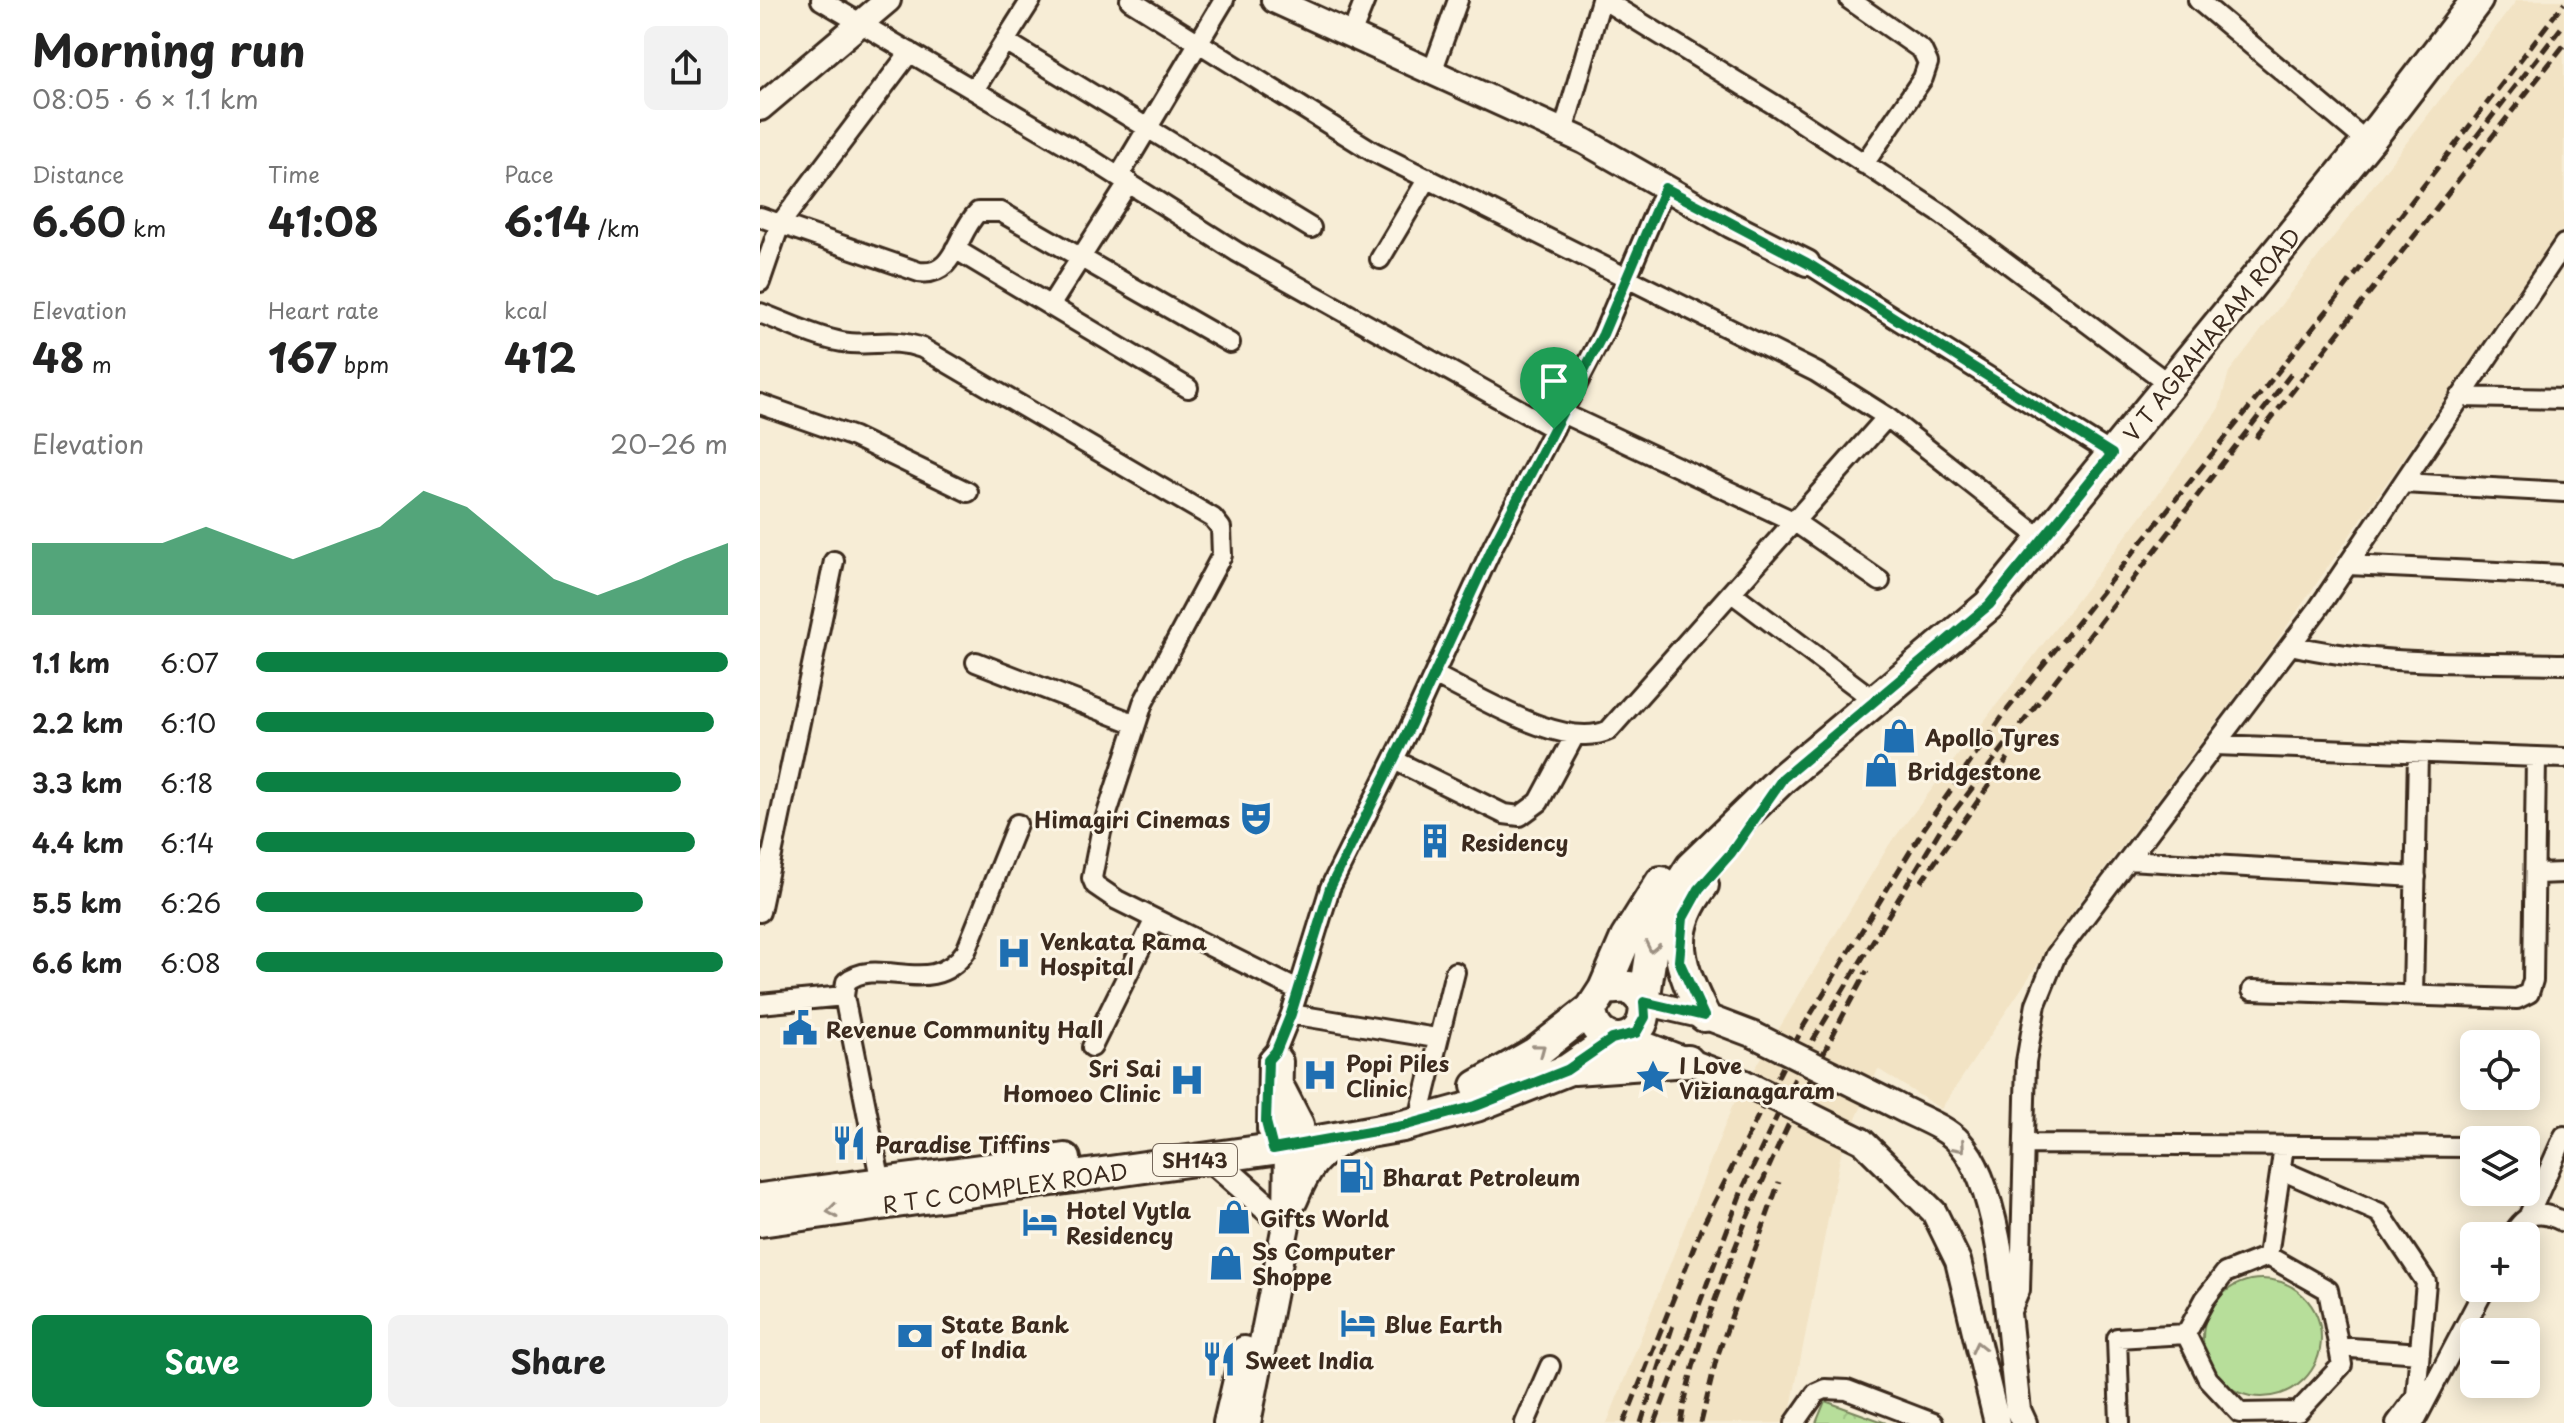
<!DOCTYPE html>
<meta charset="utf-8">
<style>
body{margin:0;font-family:"Playpen Sans",sans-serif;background:#f2f2f2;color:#222;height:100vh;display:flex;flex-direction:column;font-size:30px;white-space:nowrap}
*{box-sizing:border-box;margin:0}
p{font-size:26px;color:#767676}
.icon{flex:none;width:44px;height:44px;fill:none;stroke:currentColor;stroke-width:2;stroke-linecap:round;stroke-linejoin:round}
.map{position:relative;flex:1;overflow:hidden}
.side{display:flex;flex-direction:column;background:#fff;width:760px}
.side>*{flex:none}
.fabs{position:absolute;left:1700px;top:1030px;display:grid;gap:16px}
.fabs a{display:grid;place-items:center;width:80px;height:80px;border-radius:12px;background:#fff;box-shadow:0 4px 20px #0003;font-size:40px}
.pin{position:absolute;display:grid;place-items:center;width:68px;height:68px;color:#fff;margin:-82px -34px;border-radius:50% 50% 50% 0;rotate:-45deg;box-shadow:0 0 8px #0007}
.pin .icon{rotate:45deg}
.round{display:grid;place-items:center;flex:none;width:84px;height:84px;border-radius:12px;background:#f2f2f2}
.headline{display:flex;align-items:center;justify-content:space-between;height:136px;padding:0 32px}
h1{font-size:44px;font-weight:700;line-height:60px}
.stats{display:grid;grid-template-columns:repeat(3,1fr);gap:12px;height:136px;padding:8px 32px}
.stats div{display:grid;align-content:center}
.stats b{font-size:40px;font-weight:700}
.stats small{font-size:22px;font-weight:400}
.stats p{font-size:22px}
.chart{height:224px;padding:16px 32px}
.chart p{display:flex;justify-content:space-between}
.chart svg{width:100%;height:144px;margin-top:8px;fill:#0b8043;opacity:.7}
.action{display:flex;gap:16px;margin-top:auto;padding:16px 32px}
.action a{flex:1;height:92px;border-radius:12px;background:#0b8043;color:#fff;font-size:32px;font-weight:700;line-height:92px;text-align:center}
.action a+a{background:#f2f2f2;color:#222}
ul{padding:0 32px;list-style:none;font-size:26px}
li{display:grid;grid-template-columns:128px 96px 1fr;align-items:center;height:60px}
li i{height:20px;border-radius:10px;background:#0b8043}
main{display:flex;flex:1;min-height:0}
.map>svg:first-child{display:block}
.built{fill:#f2e3c4}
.green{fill:#b7de9a;stroke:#79845c;stroke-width:2}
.forest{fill:url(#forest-crowns);stroke:#79845c;stroke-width:2}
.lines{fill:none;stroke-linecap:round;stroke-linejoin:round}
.minor-casing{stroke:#3b2a1e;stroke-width:24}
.tertiary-casing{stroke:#3b2a1e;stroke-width:30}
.secondary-casing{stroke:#3b2a1e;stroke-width:32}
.primary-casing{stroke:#3b2a1e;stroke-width:36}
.minor{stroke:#fcf5e5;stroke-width:18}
.tertiary{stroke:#fcf5e5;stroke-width:24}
.secondary{stroke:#fcf5e5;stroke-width:26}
.primary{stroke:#fcf5e5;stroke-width:30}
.rail{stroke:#3b2a1e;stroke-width:5;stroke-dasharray:12 6;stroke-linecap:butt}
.tertiary-bridge-casing{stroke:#3b2a1e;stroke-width:30;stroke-linecap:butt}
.tertiary-bridge{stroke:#fcf5e5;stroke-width:24}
.oneway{stroke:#9c9082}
.route-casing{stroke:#fff;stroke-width:16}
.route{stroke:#0b8043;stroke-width:10}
.labels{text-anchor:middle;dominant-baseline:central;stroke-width:6;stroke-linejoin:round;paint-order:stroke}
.shield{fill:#fcf5e5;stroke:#75675a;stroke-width:2}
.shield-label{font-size:20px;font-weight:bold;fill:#3b2a1e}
.street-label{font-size:22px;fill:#3b2a1e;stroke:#fcf5e5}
.poi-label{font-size:22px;font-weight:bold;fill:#3b2a1e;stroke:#fcf5e5;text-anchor:start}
</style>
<main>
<section class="side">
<div class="headline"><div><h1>Morning run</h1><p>08:05 · 6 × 1.1 km</p></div><a class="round"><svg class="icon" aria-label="share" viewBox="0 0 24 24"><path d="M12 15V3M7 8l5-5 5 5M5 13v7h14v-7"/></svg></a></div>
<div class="stats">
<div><p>Distance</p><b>6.60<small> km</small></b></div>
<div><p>Time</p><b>41:08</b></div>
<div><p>Pace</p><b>6:14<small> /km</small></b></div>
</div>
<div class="stats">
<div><p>Elevation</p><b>48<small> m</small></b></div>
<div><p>Heart rate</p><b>167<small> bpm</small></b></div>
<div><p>kcal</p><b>412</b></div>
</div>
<div class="chart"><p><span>Elevation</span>20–26 m</p>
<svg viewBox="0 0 160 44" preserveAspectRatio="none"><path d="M0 44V22L10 22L20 22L30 22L40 17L50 22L60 27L70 22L80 17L90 6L100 11L110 22L120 33L130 38L140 33L150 27L160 22V44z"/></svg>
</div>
<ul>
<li><b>1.1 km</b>6:07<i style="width:100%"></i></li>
<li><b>2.2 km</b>6:10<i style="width:97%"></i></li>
<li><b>3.3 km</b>6:18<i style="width:90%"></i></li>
<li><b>4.4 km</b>6:14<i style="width:93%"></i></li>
<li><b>5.5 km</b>6:26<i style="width:82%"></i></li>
<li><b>6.6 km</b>6:08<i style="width:99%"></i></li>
</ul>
<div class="action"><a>Save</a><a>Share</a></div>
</section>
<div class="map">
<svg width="1804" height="1423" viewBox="0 0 1804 1423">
<defs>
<pattern id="forest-crowns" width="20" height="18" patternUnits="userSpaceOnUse" patternTransform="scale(2)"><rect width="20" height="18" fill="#b7de9a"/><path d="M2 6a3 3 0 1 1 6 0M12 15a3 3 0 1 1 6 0" fill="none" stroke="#9ebf84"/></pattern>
</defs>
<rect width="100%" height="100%" fill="#f7edd6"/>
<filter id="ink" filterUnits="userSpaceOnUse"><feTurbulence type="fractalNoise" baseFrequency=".0125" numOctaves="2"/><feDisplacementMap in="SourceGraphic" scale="16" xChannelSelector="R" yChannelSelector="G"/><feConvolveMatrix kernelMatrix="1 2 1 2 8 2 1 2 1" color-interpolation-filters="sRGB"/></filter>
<g filter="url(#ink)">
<path class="built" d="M1757,0H1804V227L1509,652L1318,904L1181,1109L1118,1069L1081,1153L1028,1423H847L972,1107L1129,845L1396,497L1459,408L1469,372Z"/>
<path class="green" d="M1443 1338a59 59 0 1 1 118 0a59 59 0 1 1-118 0Z"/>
<path class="forest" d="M1065,1401L1126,1423H1056Z"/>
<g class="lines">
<g class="minor-casing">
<path id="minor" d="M61,0L334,161L477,252L794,429
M370,0L612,151L1056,372L1127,417L1282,539
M844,0L1018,107L1183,215L1409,384
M1090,0L1162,50L1168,63L1163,78L1104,164
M1438,0L1607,142
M591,35L605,0
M245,41L551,228
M672,72L698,0
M214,90L271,0
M803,132L841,0
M359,176L464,0
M0,217L159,272C196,277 196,233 218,212H241L470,343
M195,249L428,388
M620,259L668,178
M1047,263L1352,454
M0,282L20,224L150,52
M290,306L369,182
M0,313C27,323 54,337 82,342C112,347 131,337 162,348L453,518L461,528L462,555L383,703L341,832L332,878L335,885L357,900L538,990
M1700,397L1804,399
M0,404L94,437L208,492
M802,413L1035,522L1120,581
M1643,483L1804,492
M1588,565L1804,575
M972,593L1114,700
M1531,645C1620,666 1712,662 1804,664
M216,662L376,724
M674,675C716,695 805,752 849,730L1127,417
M1455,745L1804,758
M634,760L744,814L760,816L779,802L815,735
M1368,860L1656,877
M1775,874L1804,873
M0,912L74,561
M1492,990L1757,999L1769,993L1773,980L1776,757
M1653,995L1658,753
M0,1004L84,996
M531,1014L676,1038
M332,1047L395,919
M516,1051L523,1061L522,1128
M662,1106L695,972
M507,1130L508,1060L516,1051L531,1014L570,888L648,731L733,546L843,334L905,188
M1265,1144L1714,1147
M1521,1170L1620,1213L1666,1282L1656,1396L1636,1423
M121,1183L84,996L86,982C119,954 171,1001 206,951L257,824
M1769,1215L1804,1136
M1752,1236C1765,1212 1780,1209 1804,1222
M1508,1256L1465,1273L1445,1299L1426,1334L1448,1379L1480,1413L1538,1412L1582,1365L1568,1290L1508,1256L1524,1146
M1248,1318L1260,1290L1266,1062L1276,1004L1296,955L1558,609L1804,244
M1578,1347L1660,1353
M765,1423L790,1366
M1035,1423L1056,1393L1065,1389L1087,1390L1173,1423
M1360,1423L1357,1338L1426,1334
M1654,1423L1725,1288"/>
</g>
<g class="tertiary-casing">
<path id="tertiary" d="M514,0L824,141L971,225L1047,263
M0,108L128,0
M884,1002L944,1016L994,1035
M868,1038L983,1082
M1135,1105C1154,1116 1185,1126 1199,1142C1245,1190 1249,1342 1258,1410L1264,1423
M1102,1141L1174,1212L1198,1261L1237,1423"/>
</g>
<g class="secondary-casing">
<path id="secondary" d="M451,1158L512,1212
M534,1200C546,1170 557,1153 587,1139
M467,1423L484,1350
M487,1423L527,1220L528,1147"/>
</g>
<g class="primary-casing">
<path id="primary" d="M943,885C905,933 920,967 944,1016
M844,989L869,987L884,1002C891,1047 833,1053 831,1009L844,989L866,938L901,882
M884,1002L893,941L902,912L931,867L1023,778L1229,605L1619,128L1717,0
M814,1069L928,1061
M717,1086L775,1053L831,1009
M521,1092L538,1125
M0,1199L305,1159
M0,1221L513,1149L643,1126L716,1106L807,1070L852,1039"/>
</g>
<use href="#minor" class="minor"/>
<use href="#tertiary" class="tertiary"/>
<use href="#secondary" class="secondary"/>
<use href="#primary" class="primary"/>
<path class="rail" d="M1705,151L1804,24
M1496,438L1804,45
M1161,882L1248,758
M864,1423L941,1229L1043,1027L1165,827L1247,710L1582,292L1804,3
M881,1423L914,1322
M895,1423L982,1190L1053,1040L1180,830L1531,374
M921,1423C930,1364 951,1309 973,1253C1011,1156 1057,1062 1107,971
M941,1423L956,1360L1019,1182"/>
<g class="tertiary-bridge-casing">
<path id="tertiary-bridge" d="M994,1035L1135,1105
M983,1082L1102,1141"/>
</g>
<use href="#tertiary-bridge" class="tertiary-bridge"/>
</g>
<defs><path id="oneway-chevron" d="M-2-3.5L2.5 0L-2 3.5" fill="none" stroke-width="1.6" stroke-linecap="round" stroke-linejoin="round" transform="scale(2)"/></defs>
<g class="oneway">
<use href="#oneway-chevron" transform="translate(892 947) rotate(102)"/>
<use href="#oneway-chevron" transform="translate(780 1049) rotate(-37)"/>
<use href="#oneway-chevron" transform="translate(1200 1147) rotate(49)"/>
<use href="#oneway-chevron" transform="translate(72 1211) rotate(172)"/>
<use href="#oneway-chevron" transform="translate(1218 1347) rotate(-103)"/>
</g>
</g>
<g class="lines" filter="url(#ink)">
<g class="route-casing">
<path id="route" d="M905,188L1047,263L1352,454L1229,605L1023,778L971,853L939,889L923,918L919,961L944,1016L884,1002L885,1017L876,1033L852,1039L807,1070L716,1106L643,1126L513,1149L506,1122L508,1060L516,1051L531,1014L570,888L648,731L733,546L843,334Z"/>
</g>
<use href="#route" class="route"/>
</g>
<defs>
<g id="shop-bare" transform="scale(2.76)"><path d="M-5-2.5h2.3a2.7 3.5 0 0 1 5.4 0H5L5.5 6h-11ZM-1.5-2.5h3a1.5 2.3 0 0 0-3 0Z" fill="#1f6fb2" stroke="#fcf5e5" stroke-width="2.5" paint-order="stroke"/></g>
<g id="theatre-bare" transform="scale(2.76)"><path d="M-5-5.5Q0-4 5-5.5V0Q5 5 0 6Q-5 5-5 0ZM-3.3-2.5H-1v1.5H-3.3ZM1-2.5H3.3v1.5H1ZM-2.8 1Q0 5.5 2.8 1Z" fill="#1f6fb2" stroke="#fcf5e5" stroke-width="2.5" paint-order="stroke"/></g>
<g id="building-bare" transform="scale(2.76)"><path d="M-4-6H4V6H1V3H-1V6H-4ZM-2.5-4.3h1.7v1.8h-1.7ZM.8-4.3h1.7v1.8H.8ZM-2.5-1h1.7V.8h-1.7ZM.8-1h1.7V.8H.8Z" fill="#1f6fb2" stroke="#fcf5e5" stroke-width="2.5" paint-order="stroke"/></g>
<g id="hospital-bare" transform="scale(2.76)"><path d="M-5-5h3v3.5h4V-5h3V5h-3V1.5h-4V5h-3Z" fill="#1f6fb2" stroke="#fcf5e5" stroke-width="2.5" paint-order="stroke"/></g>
<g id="civic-bare" transform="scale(2.76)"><path d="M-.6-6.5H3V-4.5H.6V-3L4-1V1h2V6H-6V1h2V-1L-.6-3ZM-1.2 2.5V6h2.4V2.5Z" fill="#1f6fb2" stroke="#fcf5e5" stroke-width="2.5" paint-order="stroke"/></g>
<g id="sight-bare" transform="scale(2.76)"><path d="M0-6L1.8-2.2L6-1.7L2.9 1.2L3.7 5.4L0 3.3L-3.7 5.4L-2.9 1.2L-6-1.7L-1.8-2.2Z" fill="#1f6fb2" stroke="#fcf5e5" stroke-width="2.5" paint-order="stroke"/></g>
<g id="restaurant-bare" transform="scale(2.76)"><path d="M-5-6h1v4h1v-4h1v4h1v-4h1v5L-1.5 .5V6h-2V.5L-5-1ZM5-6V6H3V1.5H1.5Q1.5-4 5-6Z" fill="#1f6fb2" stroke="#fcf5e5" stroke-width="2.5" paint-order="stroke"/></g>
<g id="fuel-bare" transform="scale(2.76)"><path d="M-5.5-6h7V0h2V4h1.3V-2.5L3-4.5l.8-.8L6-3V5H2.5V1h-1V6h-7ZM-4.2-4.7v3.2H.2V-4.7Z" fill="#1f6fb2" stroke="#fcf5e5" stroke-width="2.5" paint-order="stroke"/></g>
<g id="hotel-bare" transform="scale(2.76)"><path d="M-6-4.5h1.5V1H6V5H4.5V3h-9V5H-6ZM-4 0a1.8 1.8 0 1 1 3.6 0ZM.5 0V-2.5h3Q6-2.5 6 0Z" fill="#1f6fb2" stroke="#fcf5e5" stroke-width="2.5" paint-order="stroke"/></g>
<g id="bank-bare" transform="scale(2.76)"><path d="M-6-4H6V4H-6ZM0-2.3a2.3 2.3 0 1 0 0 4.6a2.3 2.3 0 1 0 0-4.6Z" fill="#1f6fb2" stroke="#fcf5e5" stroke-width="2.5" paint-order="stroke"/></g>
</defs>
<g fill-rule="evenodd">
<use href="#shop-bare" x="1139" y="736"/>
<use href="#shop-bare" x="1121" y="770"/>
<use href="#theatre-bare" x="496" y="818"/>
<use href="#building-bare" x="675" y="841"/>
<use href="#hospital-bare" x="254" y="953"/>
<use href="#civic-bare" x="40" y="1028"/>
<use href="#hospital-bare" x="560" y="1075"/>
<use href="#sight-bare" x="893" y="1077"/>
<use href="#hospital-bare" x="427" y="1080"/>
<use href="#restaurant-bare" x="89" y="1143"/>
<use href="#fuel-bare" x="596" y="1176"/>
<use href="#shop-bare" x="474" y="1217"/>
<use href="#hotel-bare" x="280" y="1222"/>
<use href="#shop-bare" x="466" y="1263"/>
<use href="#hotel-bare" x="598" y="1323"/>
<use href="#bank-bare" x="155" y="1336"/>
<use href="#restaurant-bare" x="459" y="1359"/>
</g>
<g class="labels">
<rect class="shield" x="393" y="1144" width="84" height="32" rx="6"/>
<g class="shield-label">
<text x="435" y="1160">SH143</text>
</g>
<g class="street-label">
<text transform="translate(1451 334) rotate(-51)">V T AGRAHARAM ROAD</text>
<text transform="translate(245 1187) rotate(-8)">R T C COMPLEX ROAD</text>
</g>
<g class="poi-label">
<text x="1165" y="736">Apollo Tyres</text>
<text x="1147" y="770">Bridgestone</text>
<text x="470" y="818" text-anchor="end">Himagiri Cinemas</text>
<text x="701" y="841">Residency</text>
<text x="280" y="940">Venkata Rama<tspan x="280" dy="25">Hospital</tspan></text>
<text x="66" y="1028">Revenue Community Hall</text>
<text x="586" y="1062">Popi Piles<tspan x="586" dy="25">Clinic</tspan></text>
<text x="919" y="1064">I Love<tspan x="919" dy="25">Vizianagaram</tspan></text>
<text x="401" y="1067" text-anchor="end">Sri Sai<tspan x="401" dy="25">Homoeo Clinic</tspan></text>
<text x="115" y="1143">Paradise Tiffins</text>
<text x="622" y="1176">Bharat Petroleum</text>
<text x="306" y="1209">Hotel Vytla<tspan x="306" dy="25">Residency</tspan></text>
<text x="500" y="1217">Gifts World</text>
<text x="492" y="1250">Ss Computer<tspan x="492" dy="25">Shoppe</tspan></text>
<text x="181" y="1323">State Bank<tspan x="181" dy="25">of India</tspan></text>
<text x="624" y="1323">Blue Earth</text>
<text x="485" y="1359">Sweet India</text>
</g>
</g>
</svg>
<div class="fabs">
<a><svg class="icon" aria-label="locate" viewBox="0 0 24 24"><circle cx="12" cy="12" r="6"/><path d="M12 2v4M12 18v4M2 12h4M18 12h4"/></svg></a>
<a><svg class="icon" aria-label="layers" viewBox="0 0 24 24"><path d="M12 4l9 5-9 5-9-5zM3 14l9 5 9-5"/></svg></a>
<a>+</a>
<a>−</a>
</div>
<div class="pin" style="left:794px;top:429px;background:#1e9e55"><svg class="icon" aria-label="arrive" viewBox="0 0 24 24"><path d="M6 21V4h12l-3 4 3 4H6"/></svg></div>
</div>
</main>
